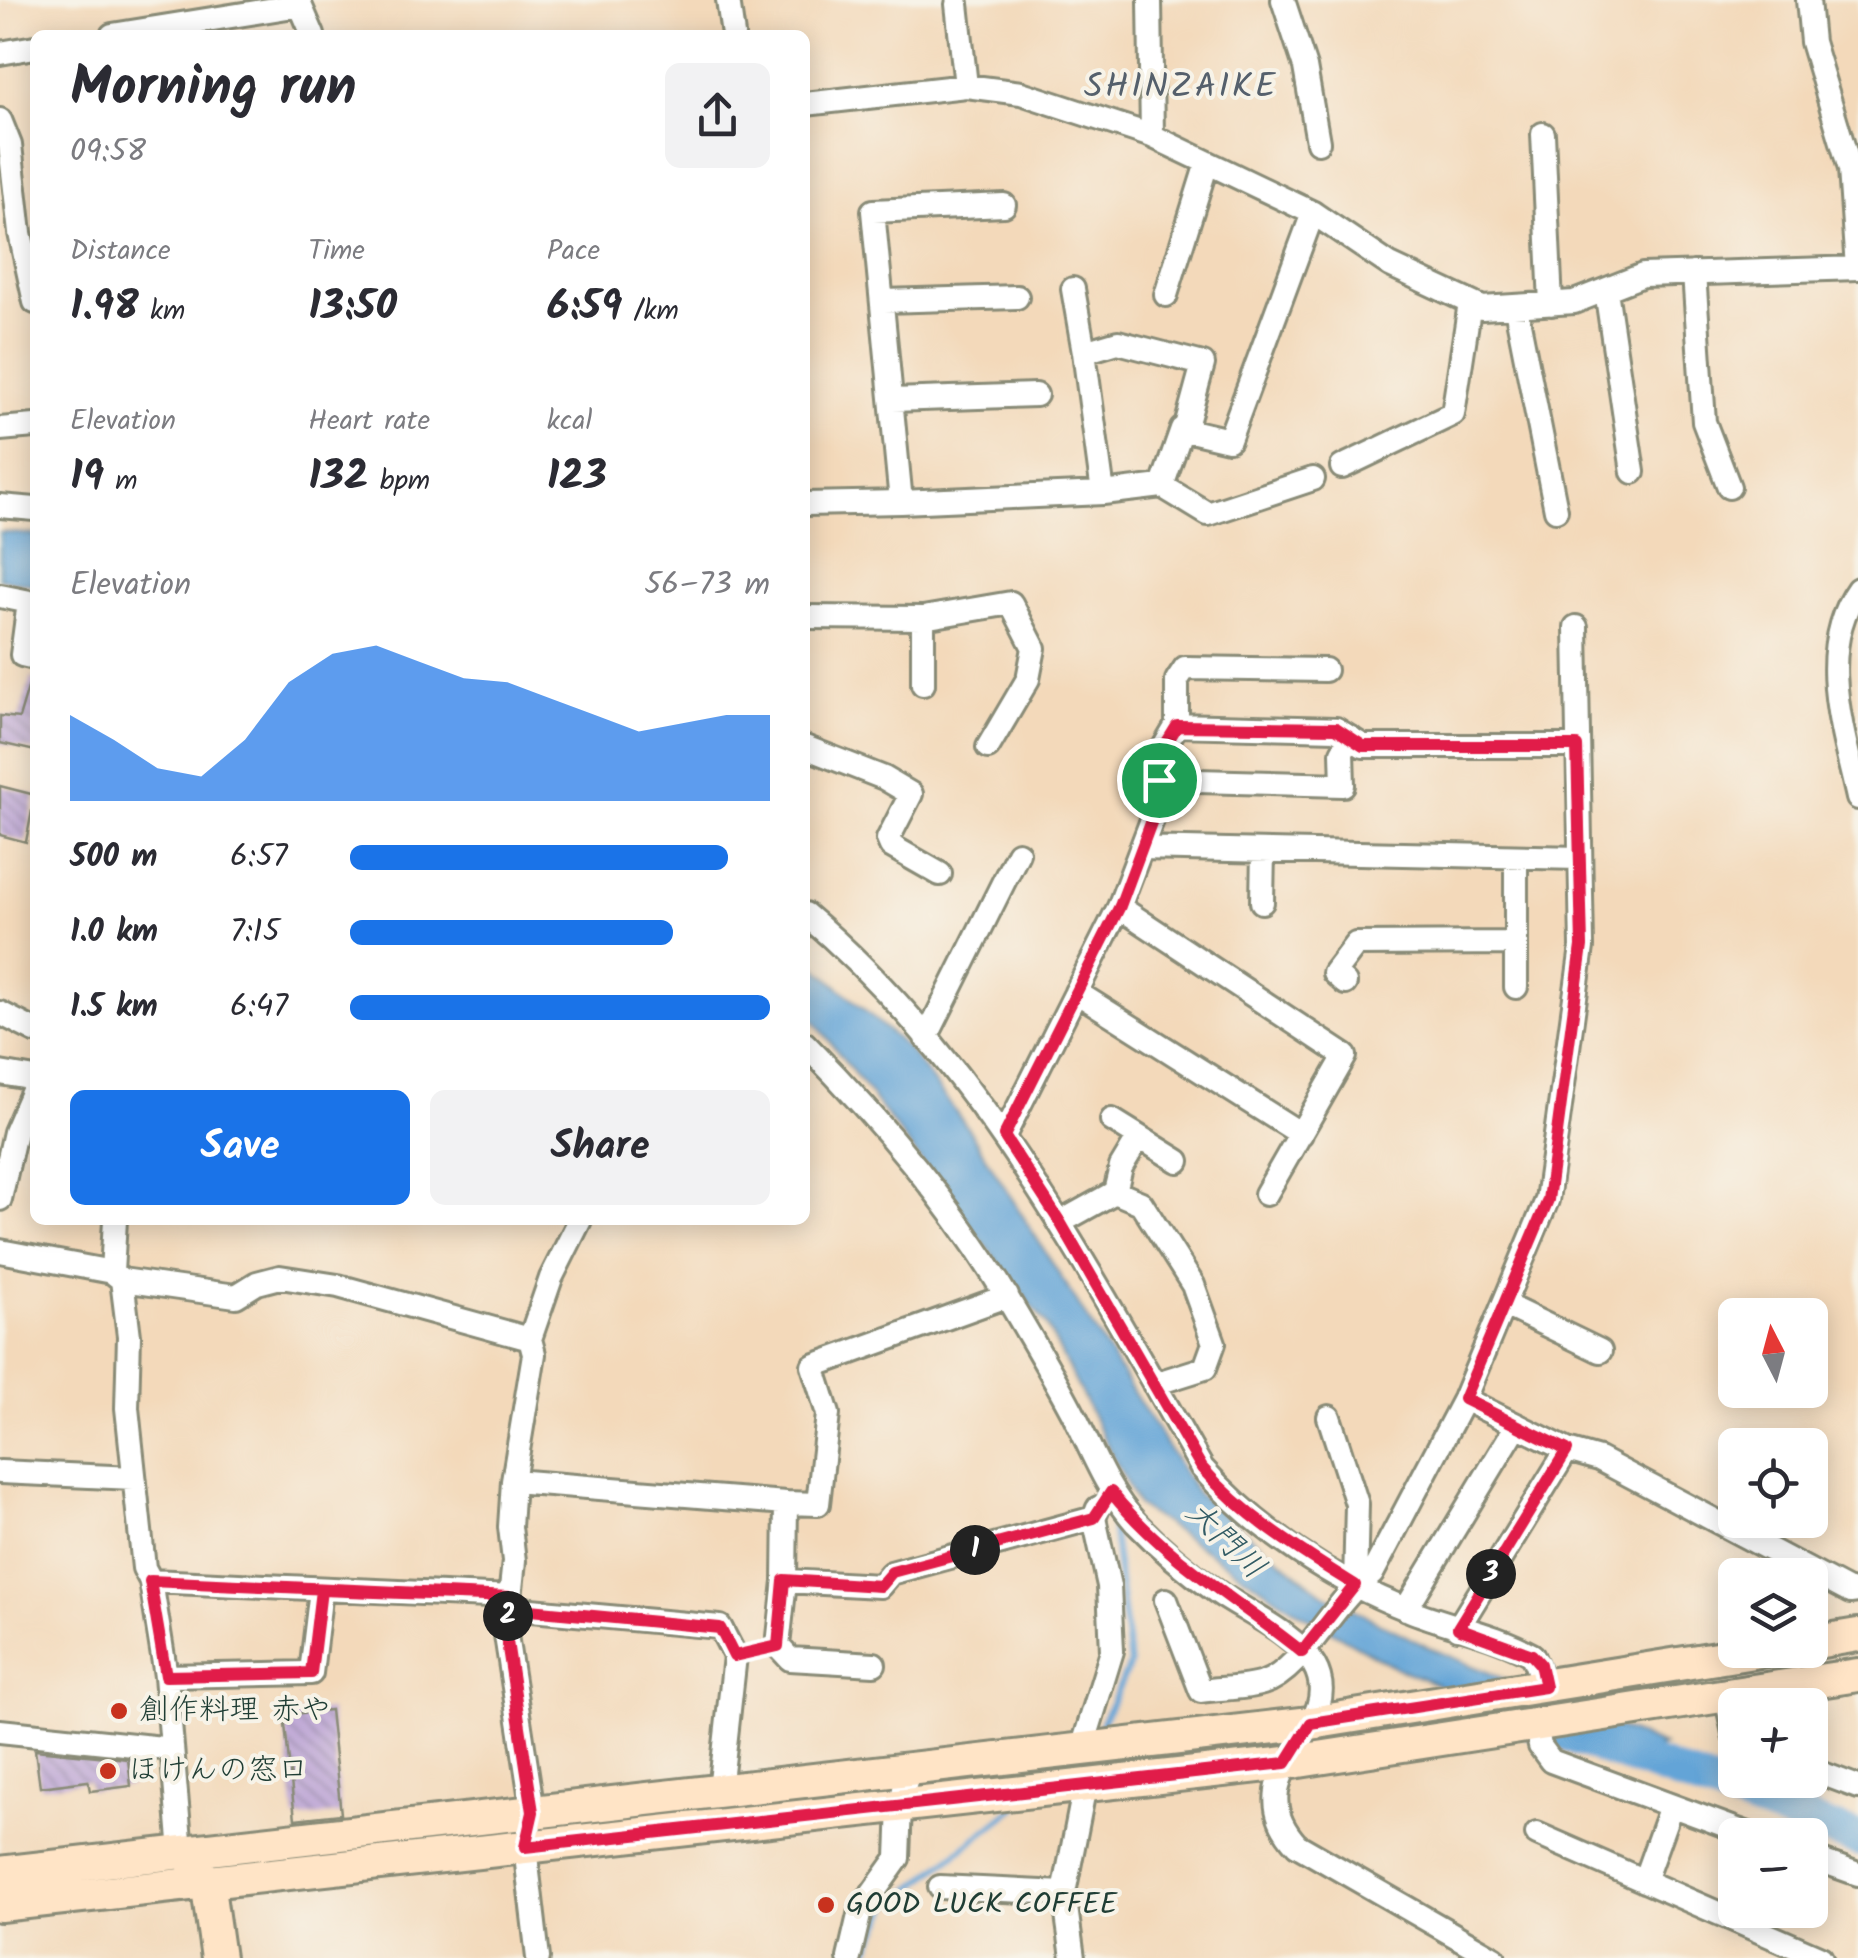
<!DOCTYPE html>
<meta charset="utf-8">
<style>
body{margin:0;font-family:Kalam,"Klee One",sans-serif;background:#f2f2f3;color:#2b2b33;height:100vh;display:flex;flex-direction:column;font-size:38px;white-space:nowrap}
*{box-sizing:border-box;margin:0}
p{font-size:32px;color:#7c7c81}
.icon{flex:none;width:55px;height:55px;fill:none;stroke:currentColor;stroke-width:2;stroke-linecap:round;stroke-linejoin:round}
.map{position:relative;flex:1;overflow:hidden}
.sheet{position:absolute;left:30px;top:30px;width:780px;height:1195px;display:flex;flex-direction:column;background:#fff;border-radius:15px;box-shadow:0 5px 25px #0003}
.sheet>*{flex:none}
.needle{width:65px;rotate:354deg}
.tools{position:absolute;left:1718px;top:1298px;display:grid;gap:20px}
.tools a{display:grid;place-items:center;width:110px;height:110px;border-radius:15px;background:#fff;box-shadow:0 5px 25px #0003;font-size:50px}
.pin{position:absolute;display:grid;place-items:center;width:85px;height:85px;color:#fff;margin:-42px;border:5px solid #fff;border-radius:50%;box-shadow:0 2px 10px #0007}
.km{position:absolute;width:50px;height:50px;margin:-25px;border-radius:50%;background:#222;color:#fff;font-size:28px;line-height:50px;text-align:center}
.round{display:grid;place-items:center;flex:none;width:105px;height:105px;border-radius:15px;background:#f2f2f3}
.headline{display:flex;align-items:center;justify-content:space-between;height:170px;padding:0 40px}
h1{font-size:55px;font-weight:700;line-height:75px}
.figures{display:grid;grid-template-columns:repeat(3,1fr);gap:15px;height:170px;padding:10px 40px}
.figures div{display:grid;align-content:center}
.figures b{font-size:42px;font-weight:700}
.figures small{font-size:28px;font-weight:400}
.figures p{font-size:28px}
.chart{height:280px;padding:20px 40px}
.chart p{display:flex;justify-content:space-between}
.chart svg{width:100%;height:180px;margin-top:10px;fill:#1a73e8;opacity:.7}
.cta{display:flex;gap:20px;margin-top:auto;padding:20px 40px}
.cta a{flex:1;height:115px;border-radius:15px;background:#1a73e8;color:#fff;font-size:40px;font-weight:700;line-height:115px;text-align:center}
.cta a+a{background:#f2f2f3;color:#2b2b33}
ul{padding:0 40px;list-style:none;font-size:32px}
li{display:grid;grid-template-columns:160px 120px 1fr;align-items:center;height:75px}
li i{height:25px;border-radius:12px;background:#1a73e8}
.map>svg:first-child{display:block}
.water{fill:#63a4d7;stroke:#417086;stroke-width:2.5}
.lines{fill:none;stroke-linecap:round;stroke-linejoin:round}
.stream{stroke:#63a4d7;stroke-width:6}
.river{stroke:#63a4d7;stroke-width:35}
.building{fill:url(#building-back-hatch)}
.street-casing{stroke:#898b77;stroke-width:28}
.secondary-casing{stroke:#898b77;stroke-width:38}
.street{stroke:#fff;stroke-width:22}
.secondary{stroke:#ffe4c6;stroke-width:32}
.route-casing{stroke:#fff;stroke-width:20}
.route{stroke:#e11d48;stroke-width:12}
.poi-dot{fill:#c8321e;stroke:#f7f3e8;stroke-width:4}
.labels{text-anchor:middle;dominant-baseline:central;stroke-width:8;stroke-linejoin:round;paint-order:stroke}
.poi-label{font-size:30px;fill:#1f3d34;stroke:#f7f3e8;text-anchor:start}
.water-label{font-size:32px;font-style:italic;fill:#335c65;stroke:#f7f3e8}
.quarter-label{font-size:35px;letter-spacing:2.5px;fill:#55606c;stroke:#f7f3e8}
</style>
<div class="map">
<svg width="1858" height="1958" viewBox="0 0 1858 1958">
<defs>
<pattern id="building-back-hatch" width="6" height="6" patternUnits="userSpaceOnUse" patternTransform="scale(2.5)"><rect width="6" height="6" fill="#b9a0d4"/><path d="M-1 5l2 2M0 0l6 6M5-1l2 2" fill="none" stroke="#9684ad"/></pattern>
</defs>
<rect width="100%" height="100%" fill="#f7f3e8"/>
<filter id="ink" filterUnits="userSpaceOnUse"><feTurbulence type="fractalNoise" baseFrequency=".01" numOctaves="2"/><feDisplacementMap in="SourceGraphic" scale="20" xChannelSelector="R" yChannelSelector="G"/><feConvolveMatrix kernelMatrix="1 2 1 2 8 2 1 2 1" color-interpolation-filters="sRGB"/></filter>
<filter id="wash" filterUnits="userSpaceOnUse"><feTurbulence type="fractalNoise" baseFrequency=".0048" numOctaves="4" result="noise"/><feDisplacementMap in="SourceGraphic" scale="40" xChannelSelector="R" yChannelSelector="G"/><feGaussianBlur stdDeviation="2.25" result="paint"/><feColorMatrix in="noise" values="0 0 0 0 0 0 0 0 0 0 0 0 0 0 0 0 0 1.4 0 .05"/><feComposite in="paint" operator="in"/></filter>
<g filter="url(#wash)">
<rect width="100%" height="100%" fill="#f3d9ba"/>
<path class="water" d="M0,532L35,535V585L0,579Z
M805,957L909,1050L967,1127L1197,1494L1325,1595L1430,1648L1663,1746L1626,1761L1397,1668L1305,1616L1138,1506L1047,1326L805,1009Z"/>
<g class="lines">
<path class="stream" d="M1097,1733L1130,1664L1111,1518L1118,1505
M864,1958L890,1905L1016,1807"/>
<path class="river" d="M1455,1689L1480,1703L1858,1839"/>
</g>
<g id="blocks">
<path class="building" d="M31,678L35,679V751L0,743V716L19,718Z
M0,786L35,795L26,842L0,835Z
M330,1710L341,1814L295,1819L284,1715Z
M35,1750L128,1759L131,1786L90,1791L88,1781L40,1787Z"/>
</g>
</g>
<g filter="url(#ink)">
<use href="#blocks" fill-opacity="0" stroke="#898b77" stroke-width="2.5"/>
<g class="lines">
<g class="street-casing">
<path id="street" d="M298,0L313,35
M728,0L733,35
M1150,0L1152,136
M1283,0L1305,67L1318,142
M1808,0L1812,42L1850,169L1857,268
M957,4L966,86
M112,35L300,5
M0,53L35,47
M805,104L966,86L1021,93L1152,136L1313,213L1390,265L1482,308L1574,302L1643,275L1858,268
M0,120L10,145L20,233L35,302
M1543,134L1551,304
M1004,205L873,211L901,502L1103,493
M1694,273L1704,422L1729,487
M1073,289L1084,352L1118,342L1203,364L1185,430
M1606,290L1633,472
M1166,295L1207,163
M884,301L1017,297
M1516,308L1556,510
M1084,352L1103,493L1162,486
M893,400L1036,395
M0,429L35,426
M1342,467L1453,414L1470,303
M1313,479L1208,514L1162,486L1182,429L1229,440L1313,213
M805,504L901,502
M0,506L35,509
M1858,589C1815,649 1843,731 1858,798
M0,596L35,603
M29,602L22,655L35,658
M805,617L923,618V684
M923,618L1011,603L1034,648L1028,679L988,747
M1177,725V680L1185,668L1325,670
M805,747L884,778L911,794L888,839L891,846L940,874
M1159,780L1343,785L1342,752L1351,738
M1141,848L1579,858
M1516,857V987
M1262,902L1263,851
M1119,907L1345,1056L1266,1194
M805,914C981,1062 1090,1272 1202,1468C1257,1530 1332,1580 1409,1610C1448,1626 1495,1634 1532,1655L1545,1687
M1345,983L1334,973L1356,944L1516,943
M1076,992L1301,1134
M0,1013L35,1031
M926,1038L1018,853
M805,1044C881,1121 953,1205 1008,1299C1030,1336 1052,1373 1072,1411C1092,1450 1106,1490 1136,1523C1159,1547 1190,1573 1217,1592C1247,1613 1295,1633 1314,1665C1350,1728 1230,1773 1297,1845L1494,1958
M0,1073L35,1079
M1112,1120L1178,1161
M1004,1136L1119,907L1158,804L1161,752L1177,725L1336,729L1363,746H1577
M1115,1192L1121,1167L1139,1137
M0,1199L15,1132L35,1086
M1061,1222L1115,1192L1141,1203L1193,1285L1214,1343L1205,1368L1154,1384
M0,1251L112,1272L122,1280L129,1336L127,1408L144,1568L151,1581L166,1676L181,1852
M112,1272L115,1220
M122,1280L236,1296L257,1283L280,1277L338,1286L530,1339L534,1354L513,1481L786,1503
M1505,1305L1600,1351
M530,1339L551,1278L580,1220
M1464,1399L1567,1450L1599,1459L1850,1592L1858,1591
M1329,1417L1357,1504L1355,1585
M0,1472L134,1478
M513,1481L510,1527L514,1561L506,1635L533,1812L525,1847L538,1958
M151,1581L511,1597
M785,1581L786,1503L818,1504L828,1414L813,1366L1007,1296
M1166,1600L1201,1691C1220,1688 1244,1689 1263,1683C1304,1670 1333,1599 1372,1574L1464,1399L1547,1200L1582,947L1576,627
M509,1608L720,1627L735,1656L720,1791
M1406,1609L1517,1425
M1458,1628L1567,1450
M874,1664L790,1659L778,1646L785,1581L880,1586L891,1573L1094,1518
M166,1676L311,1673L321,1590
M1726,1696L1735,1738
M1536,1726L1540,1746L1551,1761L1751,1835
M0,1731L172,1749
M1081,1752L1112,1651L1109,1586L1094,1518L1098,1508
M1810,1769L1858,1787
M1537,1834L1821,1958
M1810,1857L1858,1874
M1644,1881L1671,1806
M940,1887L1064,1893
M849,1958L860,1911L898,1858L900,1805L909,1770
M1073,1958L1064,1893L1085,1785"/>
</g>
<g class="secondary-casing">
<path id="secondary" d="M1810,1643L1858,1635
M194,1867L207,1881L218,1958
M0,1873L1311,1723L1766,1650
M0,1905L1286,1763L1858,1675"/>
</g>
<use href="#street" class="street"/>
<use href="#secondary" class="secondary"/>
</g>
</g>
<g class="lines" filter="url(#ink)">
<g class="route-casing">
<path id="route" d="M1159,780L1158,804L1120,906L1004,1136L1060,1222L1202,1468C1246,1518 1299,1550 1355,1585L1302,1652C1236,1599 1165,1559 1111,1492L1094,1518L892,1572L880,1586L784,1580L778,1646L734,1656L720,1628L509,1608L511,1597L150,1581L166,1676L311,1673L321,1590L511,1597L506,1635L533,1812L525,1847L1286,1763L1311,1723L1545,1687L1540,1664L1532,1655L1458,1628L1567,1450L1464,1399L1548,1200L1582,946L1577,746H1363L1336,728L1177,726L1161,752L1159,780"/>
</g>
<use href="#route" class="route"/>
</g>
<g class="poi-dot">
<circle cx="119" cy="1711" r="10"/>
<circle cx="108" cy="1771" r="10"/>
<circle cx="826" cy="1905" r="10"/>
</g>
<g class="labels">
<g class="poi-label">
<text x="139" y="1711">創作料理 赤や</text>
<text x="128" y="1771">ほけんの窓口</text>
<text x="846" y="1905">GOOD LUCK COFFEE</text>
</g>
<g class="water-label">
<text transform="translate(1225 1541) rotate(44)">大門川</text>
</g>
<g class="quarter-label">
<text x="1181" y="88">SHINZAIKE</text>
</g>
</g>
</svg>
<div class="tools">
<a><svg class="needle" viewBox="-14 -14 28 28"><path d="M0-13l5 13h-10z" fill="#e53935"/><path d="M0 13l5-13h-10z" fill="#7c7c81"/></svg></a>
<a><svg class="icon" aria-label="locate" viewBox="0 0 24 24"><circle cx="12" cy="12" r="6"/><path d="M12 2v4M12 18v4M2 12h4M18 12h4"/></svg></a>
<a><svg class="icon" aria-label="layers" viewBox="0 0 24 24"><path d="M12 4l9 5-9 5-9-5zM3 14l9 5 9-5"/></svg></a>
<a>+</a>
<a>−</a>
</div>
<div class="pin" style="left:1159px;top:780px;background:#1e9e55"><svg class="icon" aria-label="arrive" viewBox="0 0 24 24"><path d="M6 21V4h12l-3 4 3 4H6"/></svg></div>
<b class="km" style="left:975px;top:1550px">1</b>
<b class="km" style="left:508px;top:1616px">2</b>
<b class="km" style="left:1491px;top:1574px">3</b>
<section class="sheet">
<div class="headline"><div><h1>Morning run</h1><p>09:58</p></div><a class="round"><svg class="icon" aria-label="share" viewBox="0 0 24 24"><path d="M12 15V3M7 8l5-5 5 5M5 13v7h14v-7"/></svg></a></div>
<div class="figures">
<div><p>Distance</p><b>1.98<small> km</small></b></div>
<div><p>Time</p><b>13:50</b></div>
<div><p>Pace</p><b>6:59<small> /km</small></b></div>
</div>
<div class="figures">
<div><p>Elevation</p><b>19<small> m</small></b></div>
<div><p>Heart rate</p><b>132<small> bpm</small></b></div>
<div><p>kcal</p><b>123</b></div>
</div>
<div class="chart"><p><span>Elevation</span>56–73 m</p>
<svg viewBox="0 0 160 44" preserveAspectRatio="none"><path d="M0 44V23L10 29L20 36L30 38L40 29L50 15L60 8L70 6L80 10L90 14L100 15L110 19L120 23L130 27L140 25L150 23L160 23V44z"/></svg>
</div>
<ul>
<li><b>500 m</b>6:57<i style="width:90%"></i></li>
<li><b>1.0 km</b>7:15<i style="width:77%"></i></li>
<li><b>1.5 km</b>6:47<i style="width:100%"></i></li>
</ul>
<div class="cta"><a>Save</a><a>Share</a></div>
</section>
</div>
